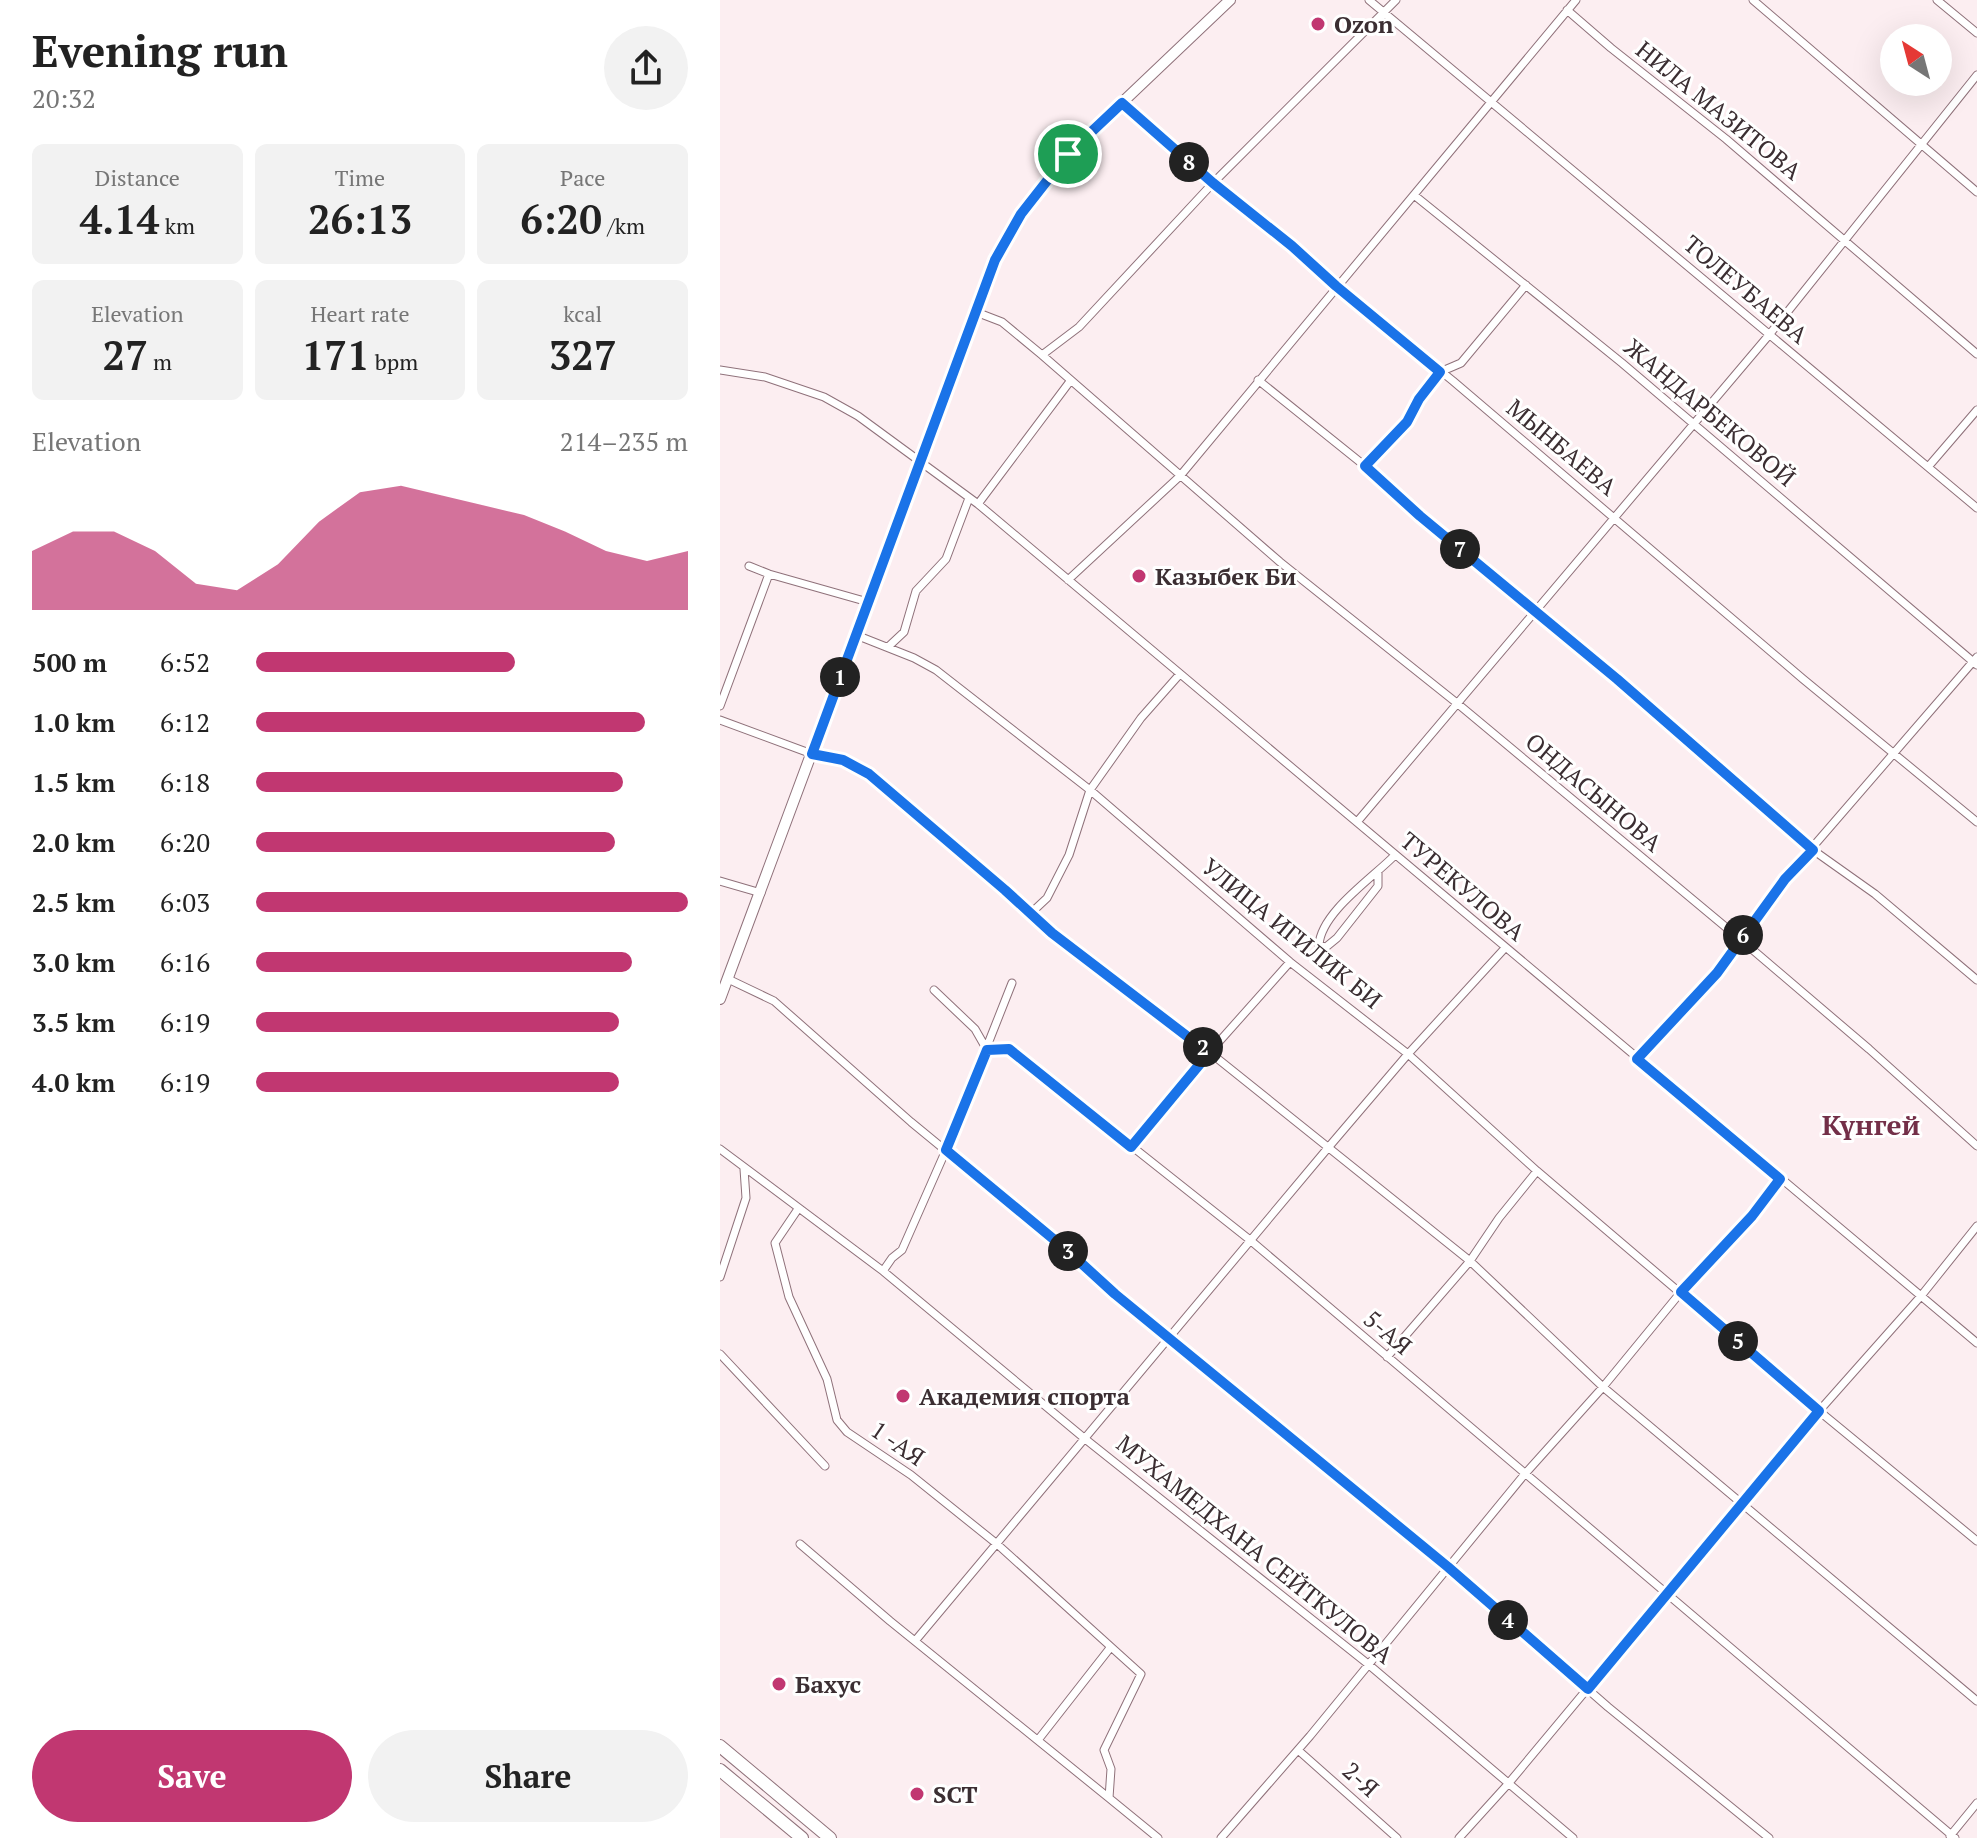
<!DOCTYPE html>
<meta charset="utf-8">
<style>
body{margin:0;font-family:"PT Serif",serif;background:#f2f2f2;color:#222;height:100vh;display:flex;flex-direction:column;font-size:30px;white-space:nowrap}
*{box-sizing:border-box;margin:0}
p{font-size:26px;color:#767676}
.icon{flex:none;width:44px;height:44px;fill:none;stroke:currentColor;stroke-width:2;stroke-linecap:round;stroke-linejoin:round}
.map{position:relative;flex:1;overflow:hidden}
.panel{display:flex;flex-direction:column;background:#fff;width:720px}
.panel>*{flex:none}
.needle{width:52px;rotate:324deg}
.controls{position:absolute;left:1160px;top:24px;display:grid;gap:16px}
.controls a{display:grid;place-items:center;width:72px;height:72px;border-radius:50%;background:#fff;box-shadow:0 8px 32px #0002;font-size:40px}
.pin{position:absolute;display:grid;place-items:center;width:68px;height:68px;color:#fff;margin:-34px;border:4px solid #fff;border-radius:50%;box-shadow:0 2px 8px #0007}
.km{position:absolute;width:40px;height:40px;margin:-20px;border-radius:50%;background:#222;color:#fff;font-size:22px;line-height:40px;text-align:center}
.round{display:grid;place-items:center;flex:none;width:84px;height:84px;border-radius:42px;background:#f2f2f2}
.summary{display:flex;align-items:center;justify-content:space-between;height:136px;padding:0 32px}
h1{font-size:44px;font-weight:700;line-height:60px}
.metrics{display:grid;grid-template-columns:repeat(3,1fr);gap:12px;height:136px;padding:8px 32px}
.metrics div{display:grid;align-content:center;border-radius:12px;background:#f2f2f2;text-align:center}
.metrics b{font-size:40px;font-weight:700}
.metrics small{font-size:22px;font-weight:400}
.metrics p{font-size:22px}
.chart{height:224px;padding:16px 32px}
.chart p{display:flex;justify-content:space-between}
.chart svg{width:100%;height:144px;margin-top:8px;fill:#c13771;opacity:.7}
.cta{display:flex;gap:16px;margin-top:auto;padding:16px 32px}
.cta a{flex:1;height:92px;border-radius:48px;background:#c13771;color:#fff;font-size:32px;font-weight:700;line-height:92px;text-align:center}
.cta a+a{background:#f2f2f2;color:#222}
ul{padding:0 32px;list-style:none;font-size:26px}
li{display:grid;grid-template-columns:128px 96px 1fr;align-items:center;height:60px}
li i{height:20px;border-radius:10px;background:#c13771}
main{display:flex;flex:1;min-height:0}
.map>svg:first-child{display:block}
.lines{fill:none;stroke-linecap:round;stroke-linejoin:round}
.minor-casing{stroke:#8f717a;stroke-width:9}
.secondary-casing{stroke:#8f717a;stroke-width:12}
.trunk-casing{stroke:#8f717a;stroke-width:14}
.minor{stroke:#fff;stroke-width:7}
.secondary{stroke:#fff;stroke-width:10}
.trunk{stroke:#fff;stroke-width:12}
.route-casing{stroke:#fff;stroke-width:16}
.route{stroke:#1a73e8;stroke-width:10}
.poi-dot{fill:#c13771;stroke:#fff;stroke-width:3}
.labels{text-anchor:middle;dominant-baseline:central;stroke-width:6;stroke-linejoin:round;paint-order:stroke}
.poi-label{font-size:24px;font-weight:bold;fill:#3b2e32;stroke:#fff;text-anchor:start}
.street-label{font-size:24px;fill:#3b2e32;stroke:#fff}
.quarter-label{font-size:28px;font-weight:bold;fill:#732f48;stroke:#fff}
</style>
<main>
<section class="panel">
<div class="summary"><div><h1>Evening run</h1><p>20:32</p></div><a class="round"><svg class="icon" aria-label="share" viewBox="0 0 24 24"><path d="M12 15V3M7 8l5-5 5 5M5 13v7h14v-7"/></svg></a></div>
<div class="metrics">
<div><p>Distance</p><b>4.14<small> km</small></b></div>
<div><p>Time</p><b>26:13</b></div>
<div><p>Pace</p><b>6:20<small> /km</small></b></div>
</div>
<div class="metrics">
<div><p>Elevation</p><b>27<small> m</small></b></div>
<div><p>Heart rate</p><b>171<small> bpm</small></b></div>
<div><p>kcal</p><b>327</b></div>
</div>
<div class="chart"><p><span>Elevation</span>214–235 m</p>
<svg viewBox="0 0 160 44" preserveAspectRatio="none"><path d="M0 44V26L10 20L20 20L30 26L40 36L50 38L60 30L70 17L80 8L90 6L100 9L110 12L120 15L130 20L140 26L150 29L160 26V44z"/></svg>
</div>
<ul>
<li><b>500 m</b>6:52<i style="width:60%"></i></li>
<li><b>1.0 km</b>6:12<i style="width:90%"></i></li>
<li><b>1.5 km</b>6:18<i style="width:85%"></i></li>
<li><b>2.0 km</b>6:20<i style="width:83%"></i></li>
<li><b>2.5 km</b>6:03<i style="width:100%"></i></li>
<li><b>3.0 km</b>6:16<i style="width:87%"></i></li>
<li><b>3.5 km</b>6:19<i style="width:84%"></i></li>
<li><b>4.0 km</b>6:19<i style="width:84%"></i></li>
</ul>
<div class="cta"><a>Save</a><a>Share</a></div>
</section>
<div class="map">
<svg width="1257" height="1838" viewBox="0 0 1257 1838">
<rect width="100%" height="100%" fill="#fceef1"/>
<g class="lines">
<g class="minor-casing">
<path id="minor" d="M649,0L1257,508
M1033,0L1257,192
M1217,0L1257,33
M847,10L891,48L1006,139L1257,354
M402,103L493,183L572,246L616,286L733,381L1083,679L1257,822
M694,195L902,363L1257,665
M256,312L282,322L322,355L560,562L738,704L1020,939L1149,1049L1257,1146
M322,355L359,327L493,183L676,0
M0,370L45,377L104,397L138,416L258,504L1257,1343
M538,380L645,466L700,516L897,679L1093,850L1155,894L1257,980
M645,466L687,422L699,399L720,372L741,363L806,285
M1208,467L1257,410
M258,504L351,380
M29,566L49,574L148,602
M348,580L460,476L856,0
M136,635L194,658L216,670L370,790L570,962L688,1054L817,1171L1099,1411L1257,1541
M168,647L184,632L196,591L226,559L249,498
M0,706L49,574
M0,720L92,754L123,760L149,774L285,890L332,933L438,1011L750,1261L883,1387L1257,1701
M637,822L1049,335L1257,75
M658,873V886L617,938L606,947L599,945C601,912 654,877 675,855
M0,881L41,893
M311,913L327,898L349,855L370,790L421,718L459,675
M8,979L54,1001L191,1122L349,1252L395,1294L728,1567L888,1707L1049,1838
M214,990L255,1029L267,1050L289,1049L530,1240L1235,1838
M917,1059L997,973L1065,879L1257,657
M411,1147L489,1053L570,962
M0,1149L163,1271L364,1438L648,1664L853,1838
M78,1209L55,1243L69,1297L107,1379L117,1420L127,1432L191,1475L277,1544L421,1674L384,1750L391,1769L389,1798L438,1838
M163,1271L172,1258L182,1250L226,1150L292,983
M0,1277L26,1198L24,1169
M0,1354L105,1466
M667,1357L750,1261L779,1218L817,1171
M80,1544L170,1621L389,1798
M195,1641L607,1149L688,1054L785,948
M318,1740L390,1648
M578,1750L677,1838
M1230,1836L1257,1803
M501,1838L590,1736L804,1475L883,1387L961,1292L1032,1216L1060,1179
M739,1838L788,1784L1099,1411L1201,1296L1257,1226"/>
</g>
<g class="secondary-casing">
<path id="secondary" d="M0,999L275,260L301,214L348,154L510,0"/>
</g>
<g class="trunk-casing">
<path id="trunk" d="M0,1746L110,1838
M0,1770L82,1838"/>
</g>
<use href="#minor" class="minor"/>
<use href="#secondary" class="secondary"/>
<use href="#trunk" class="trunk"/>
</g>
<g class="lines">
<g class="route-casing">
<path id="route" d="M402,103L493,183L572,246L616,286L720,372L699,399L687,422L645,466L700,516L897,679L1093,850L1065,879L997,973L917,1059L1060,1179L1032,1216L961,1292L1099,1411L868,1689L728,1567L395,1294L349,1252L226,1150L267,1050L289,1049L411,1147L489,1053L332,933L285,890L149,774L123,760L92,754L275,260L301,214L348,154Z"/>
</g>
<use href="#route" class="route"/>
</g>
<g class="poi-dot">
<circle cx="598" cy="24" r="8"/>
<circle cx="419" cy="576" r="8"/>
<circle cx="183" cy="1396" r="8"/>
<circle cx="59" cy="1684" r="8"/>
<circle cx="197" cy="1794" r="8"/>
</g>
<g class="labels">
<g class="poi-label">
<text x="614" y="24">Ozon</text>
<text x="435" y="576">Казыбек Би</text>
<text x="199" y="1396">Академия спорта</text>
<text x="75" y="1684">Бахус</text>
<text x="213" y="1794">SCT</text>
</g>
<g class="street-label">
<text transform="translate(999 110) rotate(39)">НИЛА МАЗИТОВА</text>
<text transform="translate(1026 289) rotate(40)">ТОЛЕУБАЕВА</text>
<text transform="translate(990 412) rotate(40)">ЖАНДАРБЕКОВОЙ</text>
<text transform="translate(842 447) rotate(40)">МЫНБАЕВА</text>
<text transform="translate(874 792) rotate(40)">ОНДАСЫНОВА</text>
<text transform="translate(743 886) rotate(40)">ТУРЕКУЛОВА</text>
<text transform="translate(572 933) rotate(39)">УЛИЦА ИГИЛИК БИ</text>
<text transform="translate(668 1332) rotate(40)">5-АЯ</text>
<text transform="translate(178 1443) rotate(34)">1 -АЯ</text>
<text transform="translate(535 1549) rotate(39)">МУХАМЕДХАНА СЕЙТКУЛОВА</text>
<text transform="translate(641 1779) rotate(42)">2-Я</text>
</g>
<g class="quarter-label">
<text x="1151" y="1124">Күнгей</text>
</g>
</g>
</svg>
<div class="controls">
<a><svg class="needle" viewBox="-14 -14 28 28"><path d="M0-13l5 13h-10z" fill="#e53935"/><path d="M0 13l5-13h-10z" fill="#767676"/></svg></a>
</div>
<div class="pin" style="left:348px;top:154px;background:#1e9e55"><svg class="icon" aria-label="arrive" viewBox="0 0 24 24"><path d="M6 21V4h12l-3 4 3 4H6"/></svg></div>
<b class="km" style="left:120px;top:677px">1</b>
<b class="km" style="left:483px;top:1047px">2</b>
<b class="km" style="left:348px;top:1251px">3</b>
<b class="km" style="left:788px;top:1620px">4</b>
<b class="km" style="left:1018px;top:1341px">5</b>
<b class="km" style="left:1023px;top:935px">6</b>
<b class="km" style="left:740px;top:549px">7</b>
<b class="km" style="left:469px;top:162px">8</b>
</div>
</main>
